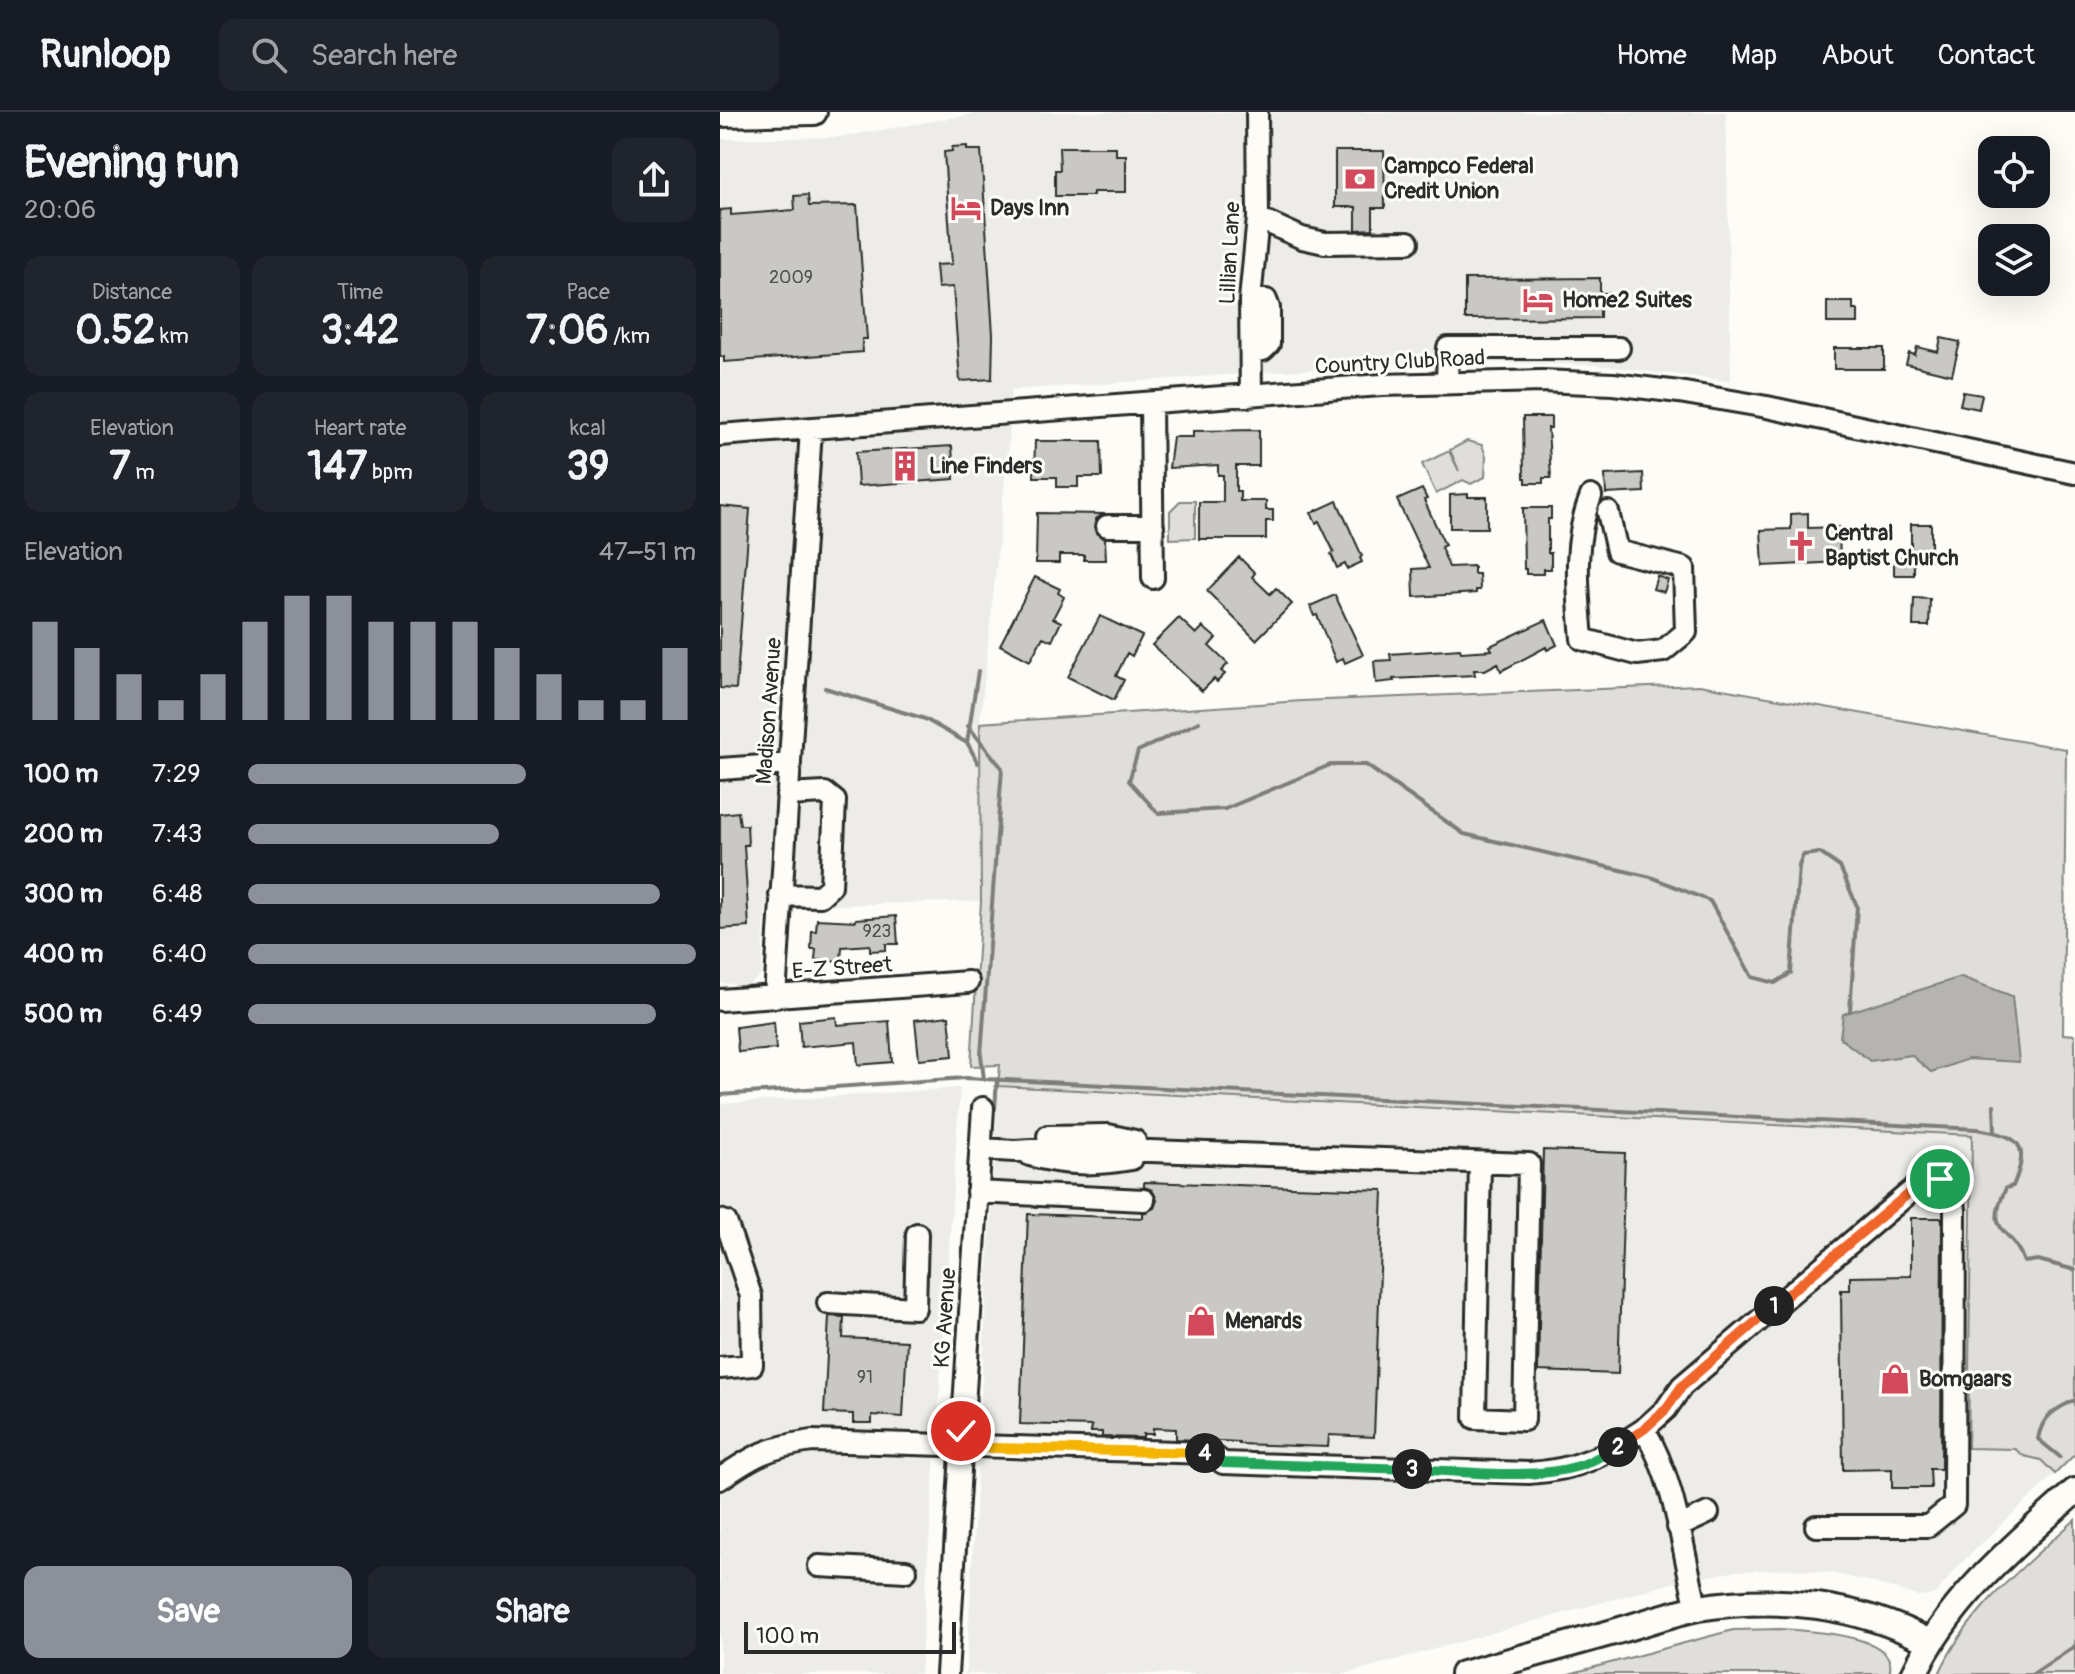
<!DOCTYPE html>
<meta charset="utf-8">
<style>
body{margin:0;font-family:Pangolin,sans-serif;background:#20242c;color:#f1f3f6;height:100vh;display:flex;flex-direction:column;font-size:30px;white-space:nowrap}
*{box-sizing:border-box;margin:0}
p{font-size:26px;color:#9ea1a6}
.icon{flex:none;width:44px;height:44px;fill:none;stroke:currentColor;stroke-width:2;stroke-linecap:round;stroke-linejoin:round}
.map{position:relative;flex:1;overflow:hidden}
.side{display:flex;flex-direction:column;background:#171b24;width:720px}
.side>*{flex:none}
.fabs{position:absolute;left:1258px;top:24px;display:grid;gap:16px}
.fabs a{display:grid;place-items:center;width:72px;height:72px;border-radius:16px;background:#171b24;box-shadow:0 8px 32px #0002;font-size:40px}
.scale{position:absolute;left:24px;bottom:20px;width:212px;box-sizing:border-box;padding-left:8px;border:4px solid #2b2b2b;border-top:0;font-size:22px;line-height:28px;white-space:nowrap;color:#2b2b2b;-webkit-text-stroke:6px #fdfcf7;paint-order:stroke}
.pin{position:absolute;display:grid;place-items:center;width:68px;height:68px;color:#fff;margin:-34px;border:4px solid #fff;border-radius:50%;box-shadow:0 2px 8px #0007}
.km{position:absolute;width:40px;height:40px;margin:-20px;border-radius:50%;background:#222;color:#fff;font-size:22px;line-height:40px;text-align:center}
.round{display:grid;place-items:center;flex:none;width:84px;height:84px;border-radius:16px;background:#20242c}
.headline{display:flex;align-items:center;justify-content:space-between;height:136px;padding:0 24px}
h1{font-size:44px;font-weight:700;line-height:60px}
.metrics{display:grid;grid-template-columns:repeat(3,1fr);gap:12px;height:136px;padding:8px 24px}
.metrics div{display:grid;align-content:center;border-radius:16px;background:#20242c;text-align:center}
.metrics b{font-size:40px;font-weight:700}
.metrics small{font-size:22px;font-weight:400}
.metrics p{font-size:22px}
.chart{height:224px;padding:16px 24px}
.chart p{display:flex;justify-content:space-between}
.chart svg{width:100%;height:144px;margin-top:8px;stroke:#8c9099;stroke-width:6}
.primary-button{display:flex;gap:16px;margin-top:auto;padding:16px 24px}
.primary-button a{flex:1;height:92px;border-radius:16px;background:#8c9099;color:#fff;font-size:32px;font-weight:700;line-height:92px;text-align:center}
.primary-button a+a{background:#20242c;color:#f1f3f6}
ul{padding:0 24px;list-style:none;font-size:26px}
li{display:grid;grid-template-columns:128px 96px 1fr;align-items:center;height:60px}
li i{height:20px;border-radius:10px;background:#8c9099}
header{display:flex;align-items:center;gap:48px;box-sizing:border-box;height:112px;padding:0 40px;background:#171b24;border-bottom:2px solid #363941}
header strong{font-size:38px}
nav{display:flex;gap:44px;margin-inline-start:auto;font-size:28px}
.search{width:560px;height:72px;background:#20242c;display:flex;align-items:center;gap:20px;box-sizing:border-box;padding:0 28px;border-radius:16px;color:#9ea1a6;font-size:30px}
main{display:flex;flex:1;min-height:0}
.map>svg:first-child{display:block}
.built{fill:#edece8}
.green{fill:#dfdeda;stroke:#858482;stroke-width:2}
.water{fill:#b5b4b1;stroke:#7e7d7b;stroke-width:2}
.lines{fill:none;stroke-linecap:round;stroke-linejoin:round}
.stream{stroke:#7e7d7b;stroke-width:4}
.building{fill:#c9c8c4;stroke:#2b2b2b;stroke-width:2}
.minor-casing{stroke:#2b2b2b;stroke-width:26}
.major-casing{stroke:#2b2b2b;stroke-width:30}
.minor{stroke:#fdfcf7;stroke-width:20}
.major{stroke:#fdfcf7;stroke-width:24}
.split-1-casing{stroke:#fff;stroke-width:16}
.split-2-casing{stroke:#fff;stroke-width:16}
.split-3-casing{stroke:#fff;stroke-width:16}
.split-4-casing{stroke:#fff;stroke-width:16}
.split-5-casing{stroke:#fff;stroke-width:16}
.split-6-casing{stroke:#fff;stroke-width:16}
.split-1{stroke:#f0652b;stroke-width:10}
.split-2{stroke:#f0652b;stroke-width:10}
.split-3{stroke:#22a559;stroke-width:10}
.split-4{stroke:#22a559;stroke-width:10}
.split-5{stroke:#f5b400;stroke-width:10}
.split-6{stroke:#f5b400;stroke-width:10}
.labels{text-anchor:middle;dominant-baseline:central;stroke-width:6;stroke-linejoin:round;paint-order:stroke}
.number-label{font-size:18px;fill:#525251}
.poi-label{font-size:22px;font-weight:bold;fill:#2b2b2b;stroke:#fdfcf7;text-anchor:start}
.street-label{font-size:22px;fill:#2b2b2b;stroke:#fdfcf7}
</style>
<header>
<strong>Runloop</strong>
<div class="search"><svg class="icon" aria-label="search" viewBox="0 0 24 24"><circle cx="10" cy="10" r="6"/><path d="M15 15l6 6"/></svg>Search here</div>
<nav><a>Home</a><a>Map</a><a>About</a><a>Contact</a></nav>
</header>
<main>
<section class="side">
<div class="headline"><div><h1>Evening run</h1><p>20:06</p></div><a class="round"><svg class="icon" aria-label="share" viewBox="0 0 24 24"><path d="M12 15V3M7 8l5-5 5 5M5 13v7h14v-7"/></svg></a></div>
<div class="metrics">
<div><p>Distance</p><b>0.52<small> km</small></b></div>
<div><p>Time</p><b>3:42</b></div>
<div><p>Pace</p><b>7:06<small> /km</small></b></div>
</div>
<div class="metrics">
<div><p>Elevation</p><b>7<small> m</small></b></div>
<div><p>Heart rate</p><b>147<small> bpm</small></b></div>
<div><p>kcal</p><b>39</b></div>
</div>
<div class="chart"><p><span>Elevation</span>47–51 m</p>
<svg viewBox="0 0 160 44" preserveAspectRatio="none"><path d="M5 44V14M15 44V22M25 44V30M35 44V38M45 44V30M55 44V14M65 44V6M75 44V6M85 44V14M95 44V14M105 44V14M115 44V22M125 44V30M135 44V38M145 44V38M155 44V22"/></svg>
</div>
<ul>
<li><b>100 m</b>7:29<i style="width:62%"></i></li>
<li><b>200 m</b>7:43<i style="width:56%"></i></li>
<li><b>300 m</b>6:48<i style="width:92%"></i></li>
<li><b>400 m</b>6:40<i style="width:100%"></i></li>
<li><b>500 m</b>6:49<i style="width:91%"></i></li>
</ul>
<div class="primary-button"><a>Save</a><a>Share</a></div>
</section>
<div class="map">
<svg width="1355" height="1562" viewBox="0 0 1355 1562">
<rect width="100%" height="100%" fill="#fdfcf7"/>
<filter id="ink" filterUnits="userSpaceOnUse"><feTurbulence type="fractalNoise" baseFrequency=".0125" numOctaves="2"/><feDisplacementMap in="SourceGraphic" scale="16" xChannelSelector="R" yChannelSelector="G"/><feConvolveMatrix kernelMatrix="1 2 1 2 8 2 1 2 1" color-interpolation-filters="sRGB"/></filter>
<g filter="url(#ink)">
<path class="built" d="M266,0H1006L1011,269L874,253L711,249L291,278L290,318L260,611L261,789L76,794L46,792L41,863L28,873L0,871V27L120,25Z
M278,974L1252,1023L1248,1336L1295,1337L1304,1344L1321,1348L1335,1362L1241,1451L1216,1481L1208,1484H1197L1151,1470L1112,1461L1072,1457L1016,1459L948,1472L625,1562H246Z
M240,976L200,1562H0V992Z"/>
<path class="green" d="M747,329L762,333L766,344L765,365L751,372L743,368L716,382L702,352L729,339L739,359L730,338Z
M460,389H475V426L450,427V399Z
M979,573L1346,637L1343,922L1355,923V1342L1335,1362L1321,1348L1304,1344L1295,1337L1248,1336L1252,1023L278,974L280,953L251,954L261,789L260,611L582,589Z
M1355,1408V1562H1219C1247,1499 1305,1453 1355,1408Z
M1061,1517C1086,1519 1183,1522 1169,1562H849L1013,1518Z"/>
<path class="water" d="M1241,865L1292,884L1299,950L1248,947L1211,960L1191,943L1150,949L1120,926L1123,902Z"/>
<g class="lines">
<path class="stream" d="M105,576L205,607L247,631L258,559
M479,610L418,639L409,669L438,701L505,697L610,653H646L744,722L931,765L990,789L1032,865L1055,871L1071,861L1079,754L1083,743L1100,741L1120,755L1137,794L1130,899
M248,614L282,656L261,943L264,967
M248,632L258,651
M0,983L245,966L1257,1017C1299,1024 1311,1031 1293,1074L1286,1076C1263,1124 1292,1113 1304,1150L1318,1148L1355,1158
M1274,993L1275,1020
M275,997L277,967
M1340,1345L1318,1327C1322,1304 1335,1297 1355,1288
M1313,1562L1355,1534"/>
</g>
<path class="building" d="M247,34V38H261L273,223L272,267L240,269L233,175L218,176L216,153L232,152L224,40L232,39V35Z
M339,35H396V43H406V80H373V84H335V58H340Z
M615,39H664L665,96H653V117L636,118V95H615Z
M88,83L89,94L137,93L147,227H142L143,240L4,250V245H0V98L11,97V103L75,98L74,84Z
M880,166V181H890V195H880V206L745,207V167Z
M1107,190H1133V198H1138V211H1107Z
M1221,226L1240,230L1232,263L1186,252L1189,241L1195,243L1197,235L1218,240Z
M1114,236H1164V257H1114Z
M1243,280L1262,283L1259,297L1240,293Z
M803,305H831V316H828L831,366H823V371H806V366H804Z
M539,318V354H516V379H520V389H546V398H553V409H546V427H479V390H503V363H498V353L449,356L453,325H473V319Z
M315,329H381L382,365H358V375H337V365H314Z
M232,334L234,367L138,374L136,340Z
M923,361L924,380L886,382L885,363Z
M702,377L707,387L704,388L725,433L721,435L729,455L754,454V462H759L760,478H756V481L694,485L693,457L709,456L677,388Z
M748,382V385H767V416H730V383Z
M617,389L642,444L640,446L642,450L627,457L625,452L617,456L611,442L614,440L599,409L596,411L591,401Z
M0,394L30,397L16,577L0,576Z
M803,396H831V407H828V441H831V457H823V462H806V457H804Z
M317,401L384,402L376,407L374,415L376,421L385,427L386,448H364V443H339V451H316Z
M1088,401V416L1119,415L1120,450L1043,454L1041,418L1071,417V402Z
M1191,412H1211V448H1194V463H1174V445H1191Z
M519,445L535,461L532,465L550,482L556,476L572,492L536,528L487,479Z
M937,464L948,468L944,480L933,477Z
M315,465L340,477L338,481L344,485L333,506L341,510L332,529L323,525L310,549L280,533Z
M615,483L643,543L625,551L623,546L616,550L597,503L594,504L590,494Z
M1194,486L1210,487L1209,514H1193Z
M380,504L422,524L412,544L407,541L396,564L404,568L394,588L348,565Z
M459,506L476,522L483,515L496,526L489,534L508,552L501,559L505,562L497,570L494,567L482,579L432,533Z
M826,508L837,533L827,538L826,535L781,559L778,551L765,558H754L755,563L673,567L674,569L656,571L654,549L671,548L670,542L740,537L741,540L772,538L770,534Z
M18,700L20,713H27L28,733H24L29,815L0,817V702Z
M176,804L178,832H166V838L150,839V833L122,835L121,850L95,848L96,837H91L92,819H96L97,807L136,809V807Z
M229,904L233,944L199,947L195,908Z
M116,905L117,913L169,909L172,950L138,953L136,930L81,935L79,909Z
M54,910L56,937L18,940L16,915Z
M823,1038L905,1041L898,1262L818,1259Z
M424,1070L663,1078L654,1325L609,1323L608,1335L519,1332V1330L456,1327V1317L433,1316V1322H423V1326L382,1325V1320H371L372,1314L300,1312L308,1102L423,1106V1101L434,1096L437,1088L432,1078L424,1075Z
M1191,1106H1222L1221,1357H1210L1211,1376H1172V1357L1123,1358L1121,1178H1130V1165L1191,1164Z
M109,1204L124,1205L123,1226L187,1229L183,1305L152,1303V1311H133V1302L104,1301Z"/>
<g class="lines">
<g class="minor-casing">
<path id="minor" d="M538,106L582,126L605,131L688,130
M530,188H546L549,196V232L543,238L531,239
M727,271L728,236H899
M531,284L530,188L538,106L537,0
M431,292L433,466
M0,323L661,273L821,269L893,272L959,280L1047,295L1355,361
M871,384C852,431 858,478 862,527L917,542L943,539L966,520L964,456L897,439L888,400
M387,414H433
M0,657L70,652
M60,783L100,784L111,774L115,689L105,681L67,683
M55,885L91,317
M0,888L248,870
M328,1024L388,1023L415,1029
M260,1037L295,1039L343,1036L809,1052L804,1308L755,1306L760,1051
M310,1043C345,1054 377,1053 412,1047
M257,1080L424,1088
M0,1108L6,1110L31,1184L32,1253L0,1256
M108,1191L195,1196L197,1122
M924,1317L946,1297L962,1274L1189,1081C1206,1068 1212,1063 1232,1074L1235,1098L1234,1393L1208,1414H1096
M0,1367C34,1343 50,1335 92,1329L490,1341L503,1351L809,1361C859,1358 883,1344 924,1317C956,1370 962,1437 977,1497
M958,1415L988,1401
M99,1454L186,1459
M227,1562L263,996"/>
</g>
<g class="major-casing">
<path id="major" d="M0,2L94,0
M743,1562C792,1548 841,1535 890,1521C919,1513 949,1502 978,1496C1057,1483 1138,1492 1209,1530
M1194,1562C1231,1485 1293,1435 1355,1379"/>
</g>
<use href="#minor" class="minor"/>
<use href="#major" class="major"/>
</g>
</g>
<g class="lines" filter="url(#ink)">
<g class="split-1-casing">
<path id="split-1" d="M1054,1194L1189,1081L1205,1069L1220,1067"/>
</g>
<g class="split-2-casing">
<path id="split-2" d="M898,1335L924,1317L946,1297L962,1274L1054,1194"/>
</g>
<g class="split-3-casing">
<path id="split-3" d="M692,1357C744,1359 809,1369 859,1354C872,1350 885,1341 898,1335"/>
</g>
<g class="split-4-casing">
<path id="split-4" d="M485,1341H490L503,1351L692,1357"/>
</g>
<g class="split-5-casing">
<path id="split-5" d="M274,1336L485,1341"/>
</g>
<g class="split-6-casing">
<path id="split-6" d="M241,1319L240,1336H274"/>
</g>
<use href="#split-1" class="split-1"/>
<use href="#split-2" class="split-2"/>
<use href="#split-3" class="split-3"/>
<use href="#split-4" class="split-4"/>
<use href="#split-5" class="split-5"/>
<use href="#split-6" class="split-6"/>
</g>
<defs>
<g id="bank-bare" transform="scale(2.4)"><path d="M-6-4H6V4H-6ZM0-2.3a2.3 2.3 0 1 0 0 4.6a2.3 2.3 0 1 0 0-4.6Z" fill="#d1495b" stroke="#fdfcf7" stroke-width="2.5" paint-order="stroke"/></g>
<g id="hotel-bare" transform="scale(2.4)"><path d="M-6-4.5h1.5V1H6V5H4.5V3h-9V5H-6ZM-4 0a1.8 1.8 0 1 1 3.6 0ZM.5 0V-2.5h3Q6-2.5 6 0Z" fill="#d1495b" stroke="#fdfcf7" stroke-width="2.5" paint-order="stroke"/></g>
<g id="building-bare" transform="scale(2.4)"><path d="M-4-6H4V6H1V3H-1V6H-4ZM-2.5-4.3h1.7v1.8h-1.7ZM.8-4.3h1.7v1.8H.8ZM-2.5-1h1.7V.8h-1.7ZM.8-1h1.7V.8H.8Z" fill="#d1495b" stroke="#fdfcf7" stroke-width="2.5" paint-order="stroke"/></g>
<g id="church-bare" transform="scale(2.4)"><path d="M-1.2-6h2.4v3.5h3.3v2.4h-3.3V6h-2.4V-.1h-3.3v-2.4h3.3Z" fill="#d1495b" stroke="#fdfcf7" stroke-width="2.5" paint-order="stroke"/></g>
<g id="shop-bare" transform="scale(2.4)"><path d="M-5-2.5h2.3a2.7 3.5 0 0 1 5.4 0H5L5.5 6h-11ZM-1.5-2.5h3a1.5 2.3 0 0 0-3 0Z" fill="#d1495b" stroke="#fdfcf7" stroke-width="2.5" paint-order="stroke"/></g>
</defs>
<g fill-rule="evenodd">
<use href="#bank-bare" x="640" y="67"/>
<use href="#hotel-bare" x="246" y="96"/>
<use href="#hotel-bare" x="818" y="188"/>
<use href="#building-bare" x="185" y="354"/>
<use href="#church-bare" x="1081" y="434"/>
<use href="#shop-bare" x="481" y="1209"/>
<use href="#shop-bare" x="1175" y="1267"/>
</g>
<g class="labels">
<g class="number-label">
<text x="71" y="165">2009</text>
<text x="157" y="819">923</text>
<text x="145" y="1265">91</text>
</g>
<g class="poi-label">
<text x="664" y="54">Campco Federal<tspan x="664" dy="25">Credit Union</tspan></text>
<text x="270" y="96">Days Inn</text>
<text x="842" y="188">Home2 Suites</text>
<text x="209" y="354">Line Finders</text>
<text x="1105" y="421">Central<tspan x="1105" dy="25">Baptist Church</tspan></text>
<text x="505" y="1209">Menards</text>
<text x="1199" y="1267">Bomgaars</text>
</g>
<g class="street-label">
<text transform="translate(510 141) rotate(-87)">Lillian Lane</text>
<text transform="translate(680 250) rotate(-3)">Country Club Road</text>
<text transform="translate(49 599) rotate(-86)">Madison Avenue</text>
<text transform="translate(122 856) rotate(-4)">E-Z Street</text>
<text transform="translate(225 1206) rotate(-86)">KG Avenue</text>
</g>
</g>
</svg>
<div class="fabs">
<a><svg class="icon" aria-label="locate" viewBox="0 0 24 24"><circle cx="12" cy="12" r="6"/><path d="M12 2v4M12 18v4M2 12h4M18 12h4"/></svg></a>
<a><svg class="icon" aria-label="layers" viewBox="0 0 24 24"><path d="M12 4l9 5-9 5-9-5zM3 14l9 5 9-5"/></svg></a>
</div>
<div class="scale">100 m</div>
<div class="pin" style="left:1220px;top:1067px;background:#1e9e55"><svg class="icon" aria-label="arrive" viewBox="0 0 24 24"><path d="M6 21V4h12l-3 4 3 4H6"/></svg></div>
<div class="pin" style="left:241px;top:1319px;background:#d93025"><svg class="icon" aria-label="check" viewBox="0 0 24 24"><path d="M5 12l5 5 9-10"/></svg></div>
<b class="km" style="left:1054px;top:1194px">1</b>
<b class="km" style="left:898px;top:1335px">2</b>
<b class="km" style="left:692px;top:1357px">3</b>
<b class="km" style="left:485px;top:1341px">4</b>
</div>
</main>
